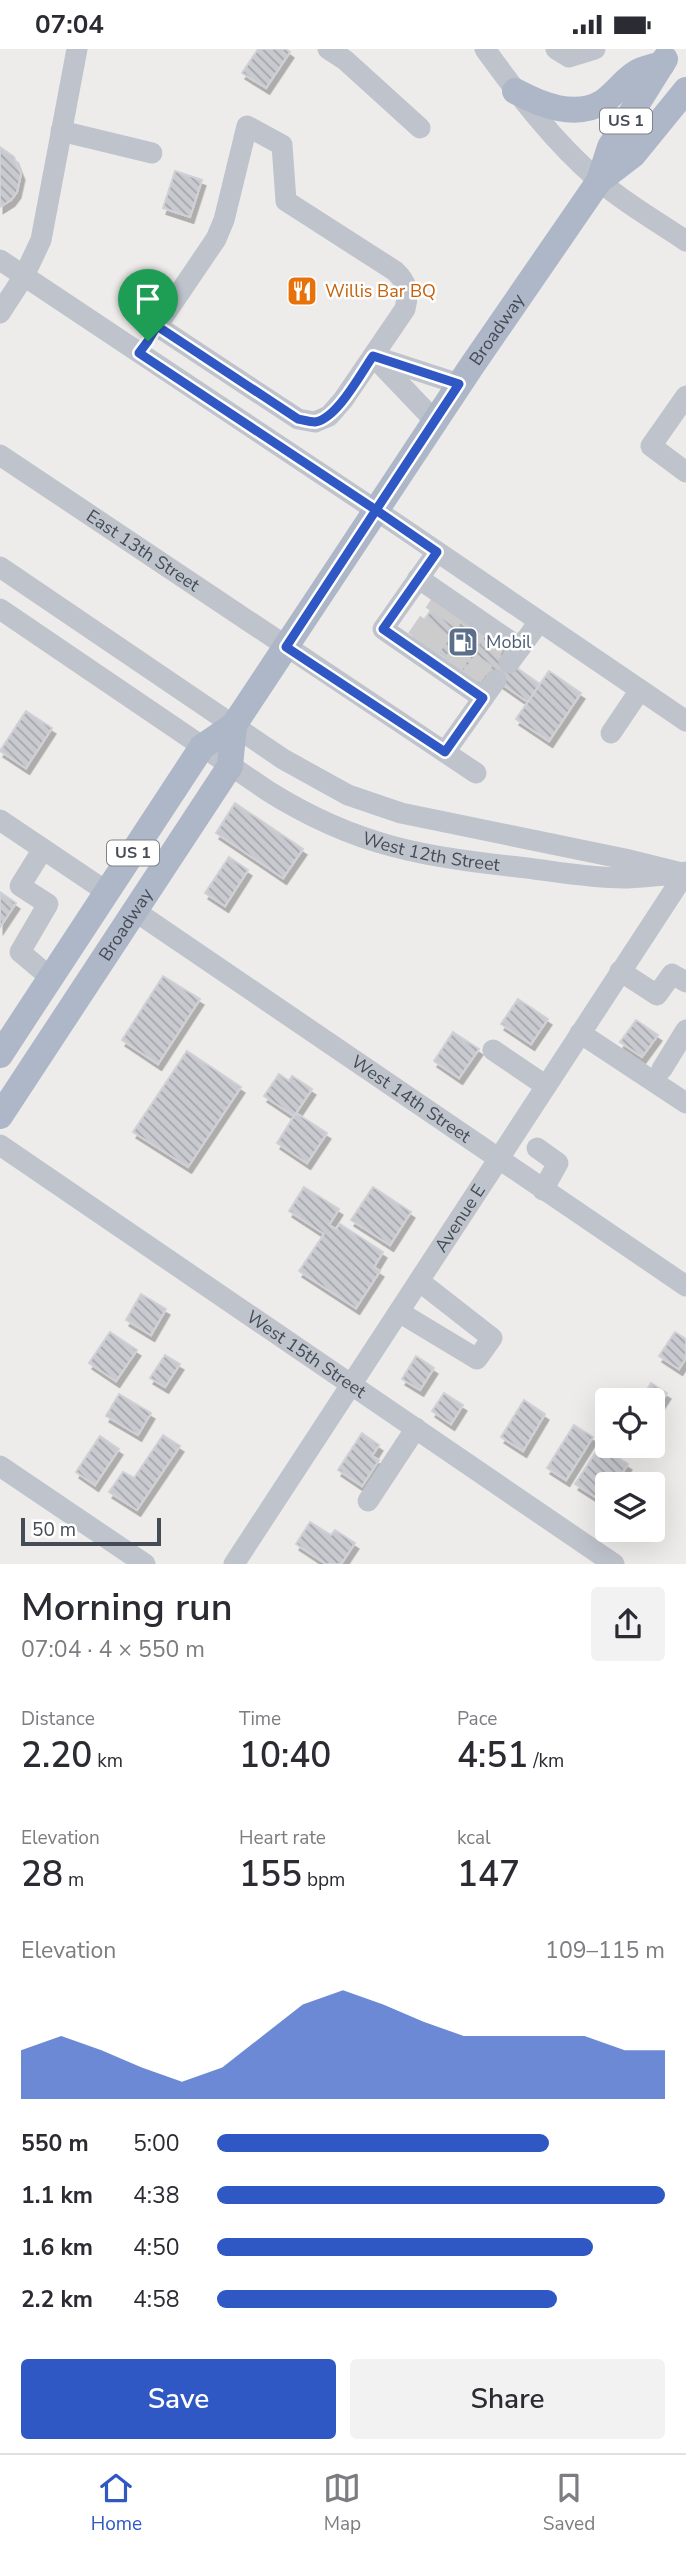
<!DOCTYPE html>
<meta charset="utf-8">
<style>
body{margin:0;font-family:"Nunito Sans",sans-serif;background:#f2f2f3;color:#2b2b33;height:100vh;display:flex;flex-direction:column;font-size:26px;white-space:nowrap}
*{box-sizing:border-box;margin:0}
p{font-size:23px;color:#7c7c81}
.icon{flex:none;width:38px;height:38px;fill:none;stroke:currentColor;stroke-width:2;stroke-linecap:round;stroke-linejoin:round}
.map{position:relative;height:1515px;overflow:hidden}
.drawer{display:flex;flex-direction:column;background:#fff;flex:1}
.drawer>*{flex:none}
.buttons{position:absolute;left:595px;top:1339px;display:grid;gap:14px}
.buttons a{display:grid;place-items:center;width:70px;height:70px;border-radius:7px;background:#fff;box-shadow:0 7px 28px #0002;font-size:35px}
.scale{position:absolute;left:21px;bottom:18px;width:140px;box-sizing:border-box;padding-left:7px;border:4px solid #464c56;border-top:0;font-size:19px;line-height:24px;white-space:nowrap;color:#464c56;-webkit-text-stroke:5px #fff;paint-order:stroke}
.pin{position:absolute;display:grid;place-items:center;width:60px;height:60px;color:#fff;margin:-72px -30px;border-radius:50% 50% 50% 0;rotate:-45deg;box-shadow:0 0 7px #0007}
.pin .icon{rotate:45deg}
.round{display:grid;place-items:center;flex:none;width:74px;height:74px;border-radius:7px;background:#f2f2f3}
.overview{display:flex;align-items:center;justify-content:space-between;height:119px;padding:0 21px}
h1{font-size:38px;font-weight:600;line-height:52px}
.metrics{display:grid;grid-template-columns:repeat(3,1fr);gap:10px;height:119px;padding:7px 21px}
.metrics div{display:grid;align-content:center}
.metrics b{font-size:35px;font-weight:600}
.metrics small{font-size:19px;font-weight:400}
.metrics p{font-size:19px}
.chart{height:196px;padding:14px 21px}
.chart p{display:flex;justify-content:space-between}
.chart svg{width:100%;height:126px;margin-top:7px;fill:#2f58c5;opacity:.7}
.button{display:flex;gap:14px;margin-top:auto;padding:14px 21px}
.button a{flex:1;height:80px;border-radius:7px;background:#2f58c5;color:#fff;font-size:28px;font-weight:600;line-height:80px;text-align:center}
.button a+a{background:#f2f2f3;color:#2b2b33}
ul{padding:0 21px;list-style:none;font-size:23px}
li{display:grid;grid-template-columns:112px 84px 1fr;align-items:center;height:52px}
li i{height:18px;border-radius:9px;background:#2f58c5}
.status{display:flex;justify-content:space-between;align-items:center;height:49px;padding:0 35px;background:#fff;direction:ltr}
.status svg{height:19px;fill:currentColor}
.tabs{display:flex;justify-content:space-around;align-items:center;height:98px;border-top:2px solid #e1e1e2;background:#fff;font-size:19px;color:#7c7c81}
.tabs a{display:grid;justify-items:center;gap:4px}
.tabs .active{color:#2f58c5}
.map>svg:first-child{display:block}
.building{fill:url(#building-back-hatch);stroke:#d0d1d6;stroke-width:2;filter:url(#shadow)}
.lines{fill:none;stroke-linecap:round;stroke-linejoin:round}
.minor-tunnel{stroke:#cccccd;stroke-width:21;stroke-dasharray:21 10;stroke-linecap:butt}
.minor{stroke:#bec3cc;stroke-width:21}
.major{stroke:#aeb7c7;stroke-width:26}
.route-casing{stroke:#fff;stroke-width:14}
.route{stroke:#2f58c5;stroke-width:9}
.labels{text-anchor:middle;dominant-baseline:central;stroke-width:5;stroke-linejoin:round;paint-order:stroke}
.shield{fill:#fff;stroke:#7e8289;stroke-width:2}
.shield-label{font-size:16px;font-weight:bold;fill:#464c56}
.food-label{font-size:18px;fill:#c56008;stroke:#fff;text-anchor:start}
.street-label{font-size:18px;fill:#464c56;stroke:#fff}
.service-label{font-size:18px;fill:#4e5e75;stroke:#fff;text-anchor:start}
</style>
<div class="status"><b>07:04</b><svg viewBox="0 0 49 12"><path d="M0 12V9h3v3zM5 12V6h3v6zM10 12V3h3v9zM15 12V0h3v12zM26 1h20v11H26zM47 4h2v5h-2z"/></svg></div>
<div class="map">
<svg width="686" height="1515" viewBox="0 0 686 1515">
<defs>
<pattern id="building-back-hatch" width="6" height="6" patternUnits="userSpaceOnUse" patternTransform="scale(1.75)"><rect width="6" height="6" fill="#c9cad0"/><path d="M-1 5l2 2M0 0l6 6M5-1l2 2" fill="none" stroke="#a5a6ac"/></pattern>
<filter id="shadow"><feDropShadow dx="3.5" dy="6" stdDeviation="0" flood-color="#0004"/></filter>
</defs>
<rect width="100%" height="100%" fill="#eeeceb"/>
<path class="building" d="M258,0H286L290,3L266,39L242,24Z
M0,98L14,108L21,125L17,143L11,151L0,158Z
M175,122L202,131L190,168L163,159Z
M438,550L502,594L495,604L540,635L528,653L483,622L477,631L413,588Z
M549,622L581,644L549,692L516,670Z
M26,662L52,679L26,719L0,702Z
M235,754L303,800L283,829L216,784Z
M229,808L248,821L225,857L205,844Z
M0,843L16,854L0,878Z
M163,927L200,950L158,1015L122,991Z
M518,950L548,970L531,995L501,975Z
M636,971L658,986L642,1008L620,993Z
M453,983L479,1000L459,1029L434,1012Z
M187,1002L241,1038L188,1118L133,1083Z
M279,1025L289,1032L292,1027L312,1040L294,1067L264,1047Z
M296,1064L327,1084L307,1114L277,1094Z
M304,1138L339,1160L329,1176L336,1180L340,1175L383,1203L374,1218L380,1222L356,1259L299,1222L324,1185L289,1162Z
M373,1138L411,1163L390,1196L351,1171Z
M141,1245L166,1260L151,1286L126,1271Z
M110,1283L137,1301L116,1332L89,1314Z
M675,1283L686,1290V1309L679,1320L659,1307Z
M165,1306L180,1315L165,1338L150,1329Z
M416,1307L434,1319L420,1341L402,1330Z
M651,1334L667,1344L653,1366V1351H640Z
M444,1344L463,1356L451,1375L432,1362Z
M119,1345L151,1364L138,1386L106,1367Z
M524,1351L545,1365L523,1402L501,1388Z
M574,1376L593,1388L566,1431L547,1419Z
M362,1384L379,1396L372,1407L379,1411L362,1437L338,1421Z
M163,1386L180,1397L137,1461L109,1443L123,1423L134,1429Z
M100,1387L119,1400L95,1436L76,1423Z
M600,1397L628,1415L615,1435H607V1447L603,1453L575,1435Z
M640,1426L658,1438L653,1446V1435H635Z
M310,1473L331,1486L335,1481L355,1494L341,1515H326L296,1495Z"/>
<g class="lines">
<path class="minor-tunnel" d="M417,590L442,553
M430,599L456,563
M453,615L479,578
M472,628L498,591"/>
<g class="minor">
<path d="M328,0L345,11L420,79"/>
<path d="M485,0C519,47 554,93 597,130C624,154 657,172 686,192"/>
<path d="M556,0L569,8L595,0"/>
<path d="M247,77L282,96L286,152L395,222C408,234 409,244 405,260L343,351L329,367L315,373L298,370L157,277L216,190L224,171Z"/>
<path d="M61,82L152,104"/>
<path d="M0,211L401,478L686,672"/>
<path d="M0,264L24,227L41,191L77,0"/>
<path d="M686,347L651,397L686,423"/>
<path d="M435,372L373,307L459,335"/>
<path id="s1" d="M0,406L476,724"/>
<path d="M437,503L383,580L483,649"/>
<path d="M0,518L283,710L348,746L401,764L625,810L686,825"/>
<path d="M418,529L520,599"/>
<path id="s2" d="M0,560L268,742C357,798 425,808 527,819C558,823 591,829 623,829C637,829 651,827 665,826"/>
<path d="M509,614L539,573"/>
<path d="M611,684L640,641"/>
<path d="M445,703L496,631"/>
<path d="M0,771L107,843"/>
<path d="M43,800L20,837L48,855L20,903L51,929"/>
<path id="s3" d="M135,862L686,1237"/>
<path d="M620,922L657,946L672,925L686,933"/>
<path d="M580,984L686,1054"/>
<path d="M493,1001L546,1037"/>
<path d="M662,1020L686,981"/>
<path id="s4" d="M0,1096L614,1515"/>
<path d="M537,1099L558,1114L543,1141"/>
<path d="M399,1263L477,1310L492,1289L419,1232"/>
<path d="M0,1417L145,1515"/>
<path d="M368,1452L416,1379"/>
<path id="s5" d="M234,1515L686,823"/>
</g>
<g class="major">
<path d="M515,42C541,56 575,70 603,53C615,45 624,31 636,24C643,19 654,18 662,15"/>
<path d="M599,132L610,98L665,10"/>
<path id="s6" d="M0,1006L202,698L234,676L471,318L599,132L633,106L686,41"/>
<path id="s7" d="M0,1067L230,717L234,676"/>
</g>
</g>
<g class="lines">
<g class="route-casing">
<path id="route" d="M148,292L139,304L376,461L286,598L445,703L483,649L383,580L437,503L376,461L459,335L373,307C361,324 337,370 315,373C310,373 303,371 298,370L157,277L148,292"/>
</g>
<use href="#route" class="route"/>
</g>
<defs>
<g id="restaurant-square" transform="scale(1.575)"><rect x="-9" y="-9" width="18" height="18" rx="4" fill="#e8710a" stroke="#fff"/><path d="M-5-6h1v4h1v-4h1v4h1v-4h1v5L-1.5 .5V6h-2V.5L-5-1ZM5-6V6H3V1.5H1.5Q1.5-4 5-6Z" fill="#fff"/></g>
<g id="fuel-square" transform="scale(1.575)"><rect x="-9" y="-9" width="18" height="18" rx="4" fill="#5c6f8a" stroke="#fff"/><path d="M-5.5-6h7V0h2V4h1.3V-2.5L3-4.5l.8-.8L6-3V5H2.5V1h-1V6h-7ZM-4.2-4.7v3.2H.2V-4.7Z" fill="#fff"/></g>
</defs>
<g fill-rule="evenodd">
<use href="#restaurant-square" x="302" y="242"/>
<use href="#fuel-square" x="463" y="593"/>
</g>
<g class="labels">
<g class="shield">
<rect x="600" y="59.5" width="52" height="25" rx="5"/>
<rect x="107" y="791.5" width="52" height="25" rx="5"/>
</g>
<g class="shield-label">
<text x="626" y="72">US 1</text>
<text x="133" y="804">US 1</text>
</g>
<g class="food-label">
<text x="325" y="242">Willis Bar BQ</text>
</g>
<g class="street-label">
<text stroke="none"><textPath href="#s6" startOffset="882">Broadway</textPath></text>
<text stroke="none"><textPath href="#s1" startOffset="172">East 13th Street</textPath></text>
<text stroke="none"><textPath href="#s2" startOffset="500">West 12th Street</textPath></text>
<text stroke="none"><textPath href="#s7" startOffset="229">Broadway</textPath></text>
<text stroke="none"><textPath href="#s3" startOffset="334">West 14th Street</textPath></text>
<text stroke="none"><textPath href="#s5" startOffset="413">Avenue E</textPath></text>
<text stroke="none"><textPath href="#s4" startOffset="371">West 15th Street</textPath></text>
</g>
<g class="service-label">
<text x="486" y="593">Mobil</text>
</g>
</g>
</svg>
<div class="buttons">
<a><svg class="icon" aria-label="locate" viewBox="0 0 24 24"><circle cx="12" cy="12" r="6"/><path d="M12 2v4M12 18v4M2 12h4M18 12h4"/></svg></a>
<a><svg class="icon" aria-label="layers" viewBox="0 0 24 24"><path d="M12 4l9 5-9 5-9-5zM3 14l9 5 9-5"/></svg></a>
</div>
<div class="scale">50 m</div>
<div class="pin" style="left:148px;top:292px;background:#1e9e55"><svg class="icon" aria-label="arrive" viewBox="0 0 24 24"><path d="M6 21V4h12l-3 4 3 4H6"/></svg></div>
</div>
<section class="drawer">
<div class="overview"><div><h1>Morning run</h1><p>07:04 · 4 × 550 m</p></div><a class="round"><svg class="icon" aria-label="share" viewBox="0 0 24 24"><path d="M12 15V3M7 8l5-5 5 5M5 13v7h14v-7"/></svg></a></div>
<div class="metrics">
<div><p>Distance</p><b>2.20<small> km</small></b></div>
<div><p>Time</p><b>10:40</b></div>
<div><p>Pace</p><b>4:51<small> /km</small></b></div>
</div>
<div class="metrics">
<div><p>Elevation</p><b>28<small> m</small></b></div>
<div><p>Heart rate</p><b>155<small> bpm</small></b></div>
<div><p>kcal</p><b>147</b></div>
</div>
<div class="chart"><p><span>Elevation</span>109–115 m</p>
<svg viewBox="0 0 160 44" preserveAspectRatio="none"><path d="M0 44V27L10 22L20 27L30 33L40 38L50 33L60 22L70 11L80 6L90 11L100 17L110 22L120 22L130 22L140 22L150 27L160 27V44z"/></svg>
</div>
<ul>
<li><b>550 m</b>5:00<i style="width:74%"></i></li>
<li><b>1.1 km</b>4:38<i style="width:100%"></i></li>
<li><b>1.6 km</b>4:50<i style="width:84%"></i></li>
<li><b>2.2 km</b>4:58<i style="width:76%"></i></li>
</ul>
<div class="button"><a>Save</a><a>Share</a></div>
</section>
<nav class="tabs">
<a class="active"><svg class="icon" aria-label="home" viewBox="0 0 24 24"><path d="M3 11l9-7 9 7M6 9v11h12V9"/></svg>Home</a>
<a><svg class="icon" aria-label="map" viewBox="0 0 24 24"><path d="M3 6l6-2 6 2 6-2v14l-6 2-6-2-6 2zM9 4v14M15 6v14"/></svg>Map</a>
<a><svg class="icon" aria-label="saved" viewBox="0 0 24 24"><path d="M7 4h10v16l-5-4-5 4z"/></svg>Saved</a>
</nav>
